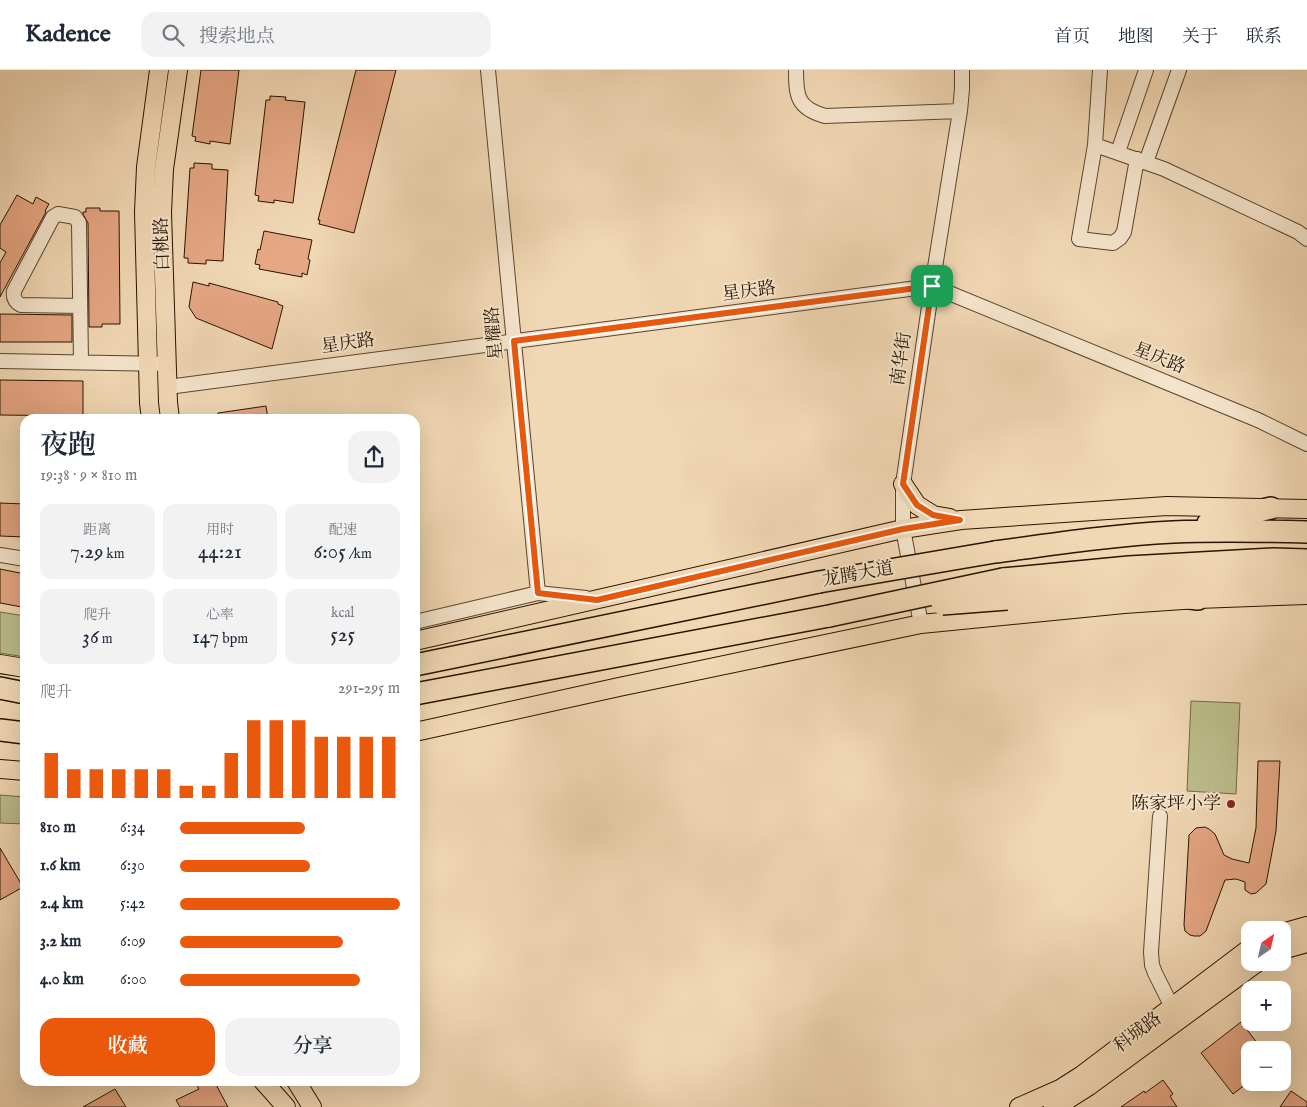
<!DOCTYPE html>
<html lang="zh">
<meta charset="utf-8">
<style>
body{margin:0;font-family:"IM FELL English","Noto Serif SC",serif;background:#f2f2f3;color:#1f2937;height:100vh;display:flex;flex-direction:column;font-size:19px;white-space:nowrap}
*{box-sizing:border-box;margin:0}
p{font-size:16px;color:#747a83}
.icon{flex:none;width:28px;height:28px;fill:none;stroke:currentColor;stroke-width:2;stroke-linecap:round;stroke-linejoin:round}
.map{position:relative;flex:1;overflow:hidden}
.sheet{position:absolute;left:20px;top:344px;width:400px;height:672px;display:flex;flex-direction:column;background:#fff;border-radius:15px;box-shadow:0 5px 20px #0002}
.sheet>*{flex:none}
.needle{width:32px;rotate:34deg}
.tools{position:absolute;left:1241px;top:851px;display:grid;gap:10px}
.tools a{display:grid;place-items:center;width:50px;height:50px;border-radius:10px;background:#fff;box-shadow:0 5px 20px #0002;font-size:25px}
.pin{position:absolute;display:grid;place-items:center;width:42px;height:42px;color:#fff;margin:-21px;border-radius:10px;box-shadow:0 2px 8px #0006}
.round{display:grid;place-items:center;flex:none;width:52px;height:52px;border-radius:15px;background:#f2f2f3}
.head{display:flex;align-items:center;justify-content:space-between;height:85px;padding:0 20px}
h1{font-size:28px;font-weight:600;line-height:38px}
.metrics{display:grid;grid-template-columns:repeat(3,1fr);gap:8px;height:85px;padding:5px 20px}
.metrics div{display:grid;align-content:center;border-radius:12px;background:#f2f2f3;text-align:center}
.metrics b{font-size:21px;font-weight:600}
.metrics small{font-size:14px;font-weight:400}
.metrics p{font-size:14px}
.chart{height:140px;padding:10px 20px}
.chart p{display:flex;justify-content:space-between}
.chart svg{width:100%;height:90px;margin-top:5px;stroke:#ea580c;stroke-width:6}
.action{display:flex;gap:10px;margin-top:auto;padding:10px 20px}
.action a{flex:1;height:58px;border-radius:15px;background:#ea580c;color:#fff;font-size:20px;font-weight:600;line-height:58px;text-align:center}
.action a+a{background:#f2f2f3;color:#1f2937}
ul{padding:0 20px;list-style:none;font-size:16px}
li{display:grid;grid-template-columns:80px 60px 1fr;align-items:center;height:38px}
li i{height:12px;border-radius:6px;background:#ea580c}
header{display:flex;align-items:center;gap:30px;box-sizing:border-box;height:70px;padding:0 25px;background:#fff;border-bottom:1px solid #e0e1e3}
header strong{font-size:24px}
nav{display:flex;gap:28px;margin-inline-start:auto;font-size:18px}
.search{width:350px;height:45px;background:#f2f2f3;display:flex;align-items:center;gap:12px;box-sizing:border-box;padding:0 18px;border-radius:15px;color:#747a83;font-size:19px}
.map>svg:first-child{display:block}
.green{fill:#bcbe8c;stroke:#726946}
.building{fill:#e6a784;stroke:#291400}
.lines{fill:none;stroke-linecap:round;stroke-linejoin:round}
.minor-casing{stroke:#5b452d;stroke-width:16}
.major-casing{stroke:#291400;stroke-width:20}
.highway-casing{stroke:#291400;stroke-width:24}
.minor{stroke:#f6e6ce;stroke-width:14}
.major{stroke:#f1d8b4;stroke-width:18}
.highway{stroke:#f1d8b4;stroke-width:21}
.highway-bridge-casing{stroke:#291400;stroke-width:24;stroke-linecap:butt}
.highway-bridge{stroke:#f1d8b4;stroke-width:21}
.route-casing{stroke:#fff;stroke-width:10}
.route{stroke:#ea580c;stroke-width:6}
.poi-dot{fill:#8f2418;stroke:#f6e6ce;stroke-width:2}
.labels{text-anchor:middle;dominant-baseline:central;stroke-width:4;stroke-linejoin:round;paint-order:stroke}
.street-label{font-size:18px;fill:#291400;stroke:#f6e6ce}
.poi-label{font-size:18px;fill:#291400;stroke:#f6e6ce;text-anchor:end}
</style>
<header>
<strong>Kadence</strong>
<div class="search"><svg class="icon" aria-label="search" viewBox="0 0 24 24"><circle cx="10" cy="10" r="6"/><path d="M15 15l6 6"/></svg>搜索地点</div>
<nav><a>首页</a><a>地图</a><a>关于</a><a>联系</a></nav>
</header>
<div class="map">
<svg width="1307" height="1037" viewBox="0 0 1307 1037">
<rect width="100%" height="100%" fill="#f1d8b4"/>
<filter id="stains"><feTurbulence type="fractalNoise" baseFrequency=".004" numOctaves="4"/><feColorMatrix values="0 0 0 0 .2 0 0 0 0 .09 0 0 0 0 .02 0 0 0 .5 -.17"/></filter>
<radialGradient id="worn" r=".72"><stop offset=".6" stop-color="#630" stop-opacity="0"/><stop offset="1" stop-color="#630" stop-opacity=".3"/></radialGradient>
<path class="green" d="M0,542L25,546V587L0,583Z
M1191,631L1240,633L1236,724L1187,721Z
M0,725L25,727V754L0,753Z"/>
<path class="building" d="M201,0H239L230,74L210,71V74L195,71L196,67L192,66Z
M356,0H396L354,163L319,154L320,150H318Z
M270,26L286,27L285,30L305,32L293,133L274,130V133L258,131L259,126L255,125L266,30H270Z
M194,93L212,94V99L228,100L223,191L206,190V194L188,193V188H184L190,98H194Z
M17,125L33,134L36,127L49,134L45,141L46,142L0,227V193L6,182L0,178V155Z
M86,138H100V141H119L120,254H102V257H89L88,153L83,144V142H86Z
M264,161L312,170L308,189L310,190L307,205L302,203V207L259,199L260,195L255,194L258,179L260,180Z
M193,212L209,216V213L278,232V234L283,236L272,279L196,248L189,237Z
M0,244L72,245V272H0Z
M0,310L83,311V346L0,345Z
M266,336L268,349H218V343Z
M0,433L25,434V467L0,466Z
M0,499L25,504V520L22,537L0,533Z
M1258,691H1280L1276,761L1266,814L1256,823L1251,824L1245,820V812L1236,809L1225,810L1206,861L1200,866H1194L1190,865L1185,861L1184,855L1189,765L1196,758L1205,757L1209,759L1215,764L1224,785L1232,789L1249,793L1256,758Z
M0,778L23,817L0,830Z
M1241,952L1258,974L1255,976L1258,980H1250V1011L1233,1024L1201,983Z
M1163,1010L1173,1024L1170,1026L1177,1037H1121L1144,1021L1145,1023Z
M202,1011H214L228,1037H180L176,1030L199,1019L196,1014Z
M115,1019L126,1037H83Z
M1291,1021L1307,1032V1037H1280Z"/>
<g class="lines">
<g class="minor-casing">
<path id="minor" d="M488,0L538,523
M796,0C796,26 797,38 825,46L960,41
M1100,0L1095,75L1079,169L1113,173L1120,168L1124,162L1137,89
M1095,75L1164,99L1298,162L1307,169
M1118,82L1146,0
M1146,92L1179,0
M80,236L21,235C15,232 13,228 14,221L53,147L58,144L75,147L79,153L81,292
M0,291L167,294
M168,317L932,216L1258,350L1307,374
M0,485L25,489
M415,552L538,523L586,528
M921,554L903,459V414L932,216L960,41L962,19V0
M1160,746L1151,882L1152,895L1155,903L1172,937"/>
</g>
<g class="major-casing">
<path id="major" d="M151,349L149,333L144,142L146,97L159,0
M170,349L168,332L162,142L164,99L178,0
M903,414L917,435L933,445L950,448
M415,571L903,459L961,450L1167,436L1307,439
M0,594L25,598
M415,662L619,617L921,554L1124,534L1198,529L1307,525
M0,699L25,701
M1282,863L1307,856
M1282,880L1307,873
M263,1011L286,1037
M296,1011L312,1037
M1019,1037L1060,1019L1082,1005L1250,878
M1053,1037L1067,1030L1089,1016L1258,892"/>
</g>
<g class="highway-casing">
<path id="highway" d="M1208,453L1271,438
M995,482C1054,474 1114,465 1173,462C1218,460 1263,461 1307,462
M1003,509L1129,497L1273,489L1307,490
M1159,524L1198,529
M1007,529L1202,511L1307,509
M415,595L819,512
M0,618L25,623
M415,624L829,546
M0,660L25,663"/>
</g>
<use href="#minor" class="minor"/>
<use href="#major" class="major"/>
<use href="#highway" class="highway"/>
<g class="highway-bridge-casing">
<path id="highway-bridge" d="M819,512L995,482
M942,534L1007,529
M829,546L1003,509"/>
</g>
<use href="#highway-bridge" class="highway-bridge"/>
</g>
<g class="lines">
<g class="route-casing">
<path id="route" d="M932,216L903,414L917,435L933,445L960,450L903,459L597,530L538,523L514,271Z"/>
</g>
<use href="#route" class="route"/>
</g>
<circle class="poi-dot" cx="1231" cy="734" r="5"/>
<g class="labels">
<g class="street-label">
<text transform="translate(163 174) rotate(-92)">白桃路</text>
<text transform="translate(749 222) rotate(-7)">星庆路</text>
<text transform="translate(495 263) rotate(-95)">星耀路</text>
<text transform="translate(348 274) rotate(-8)">星庆路</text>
<text transform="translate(902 289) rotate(-82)">南华街</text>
<text transform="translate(1159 289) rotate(22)">星庆路</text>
<text transform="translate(858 505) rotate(-10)">龙腾大道</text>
<text transform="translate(1138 963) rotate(-37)">科城路</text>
</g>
<g class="poi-label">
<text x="1221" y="734">陈家坪小学</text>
</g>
</g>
<rect width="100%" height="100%" filter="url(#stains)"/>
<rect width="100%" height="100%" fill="url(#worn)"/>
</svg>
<div class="tools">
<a><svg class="needle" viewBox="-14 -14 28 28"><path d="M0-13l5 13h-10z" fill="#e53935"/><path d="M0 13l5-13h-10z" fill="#747a83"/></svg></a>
<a>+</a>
<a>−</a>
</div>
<div class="pin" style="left:932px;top:216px;background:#1e9e55"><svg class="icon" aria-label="arrive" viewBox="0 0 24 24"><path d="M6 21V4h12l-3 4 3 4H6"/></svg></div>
<section class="sheet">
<div class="head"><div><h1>夜跑</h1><p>19:38 · 9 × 810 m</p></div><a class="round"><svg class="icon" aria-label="share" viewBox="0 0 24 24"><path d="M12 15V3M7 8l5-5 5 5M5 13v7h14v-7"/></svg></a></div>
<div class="metrics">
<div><p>距离</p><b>7.29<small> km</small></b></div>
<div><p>用时</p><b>44:21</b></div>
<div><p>配速</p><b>6:05<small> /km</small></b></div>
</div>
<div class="metrics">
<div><p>爬升</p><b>36<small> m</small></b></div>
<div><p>心率</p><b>147<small> bpm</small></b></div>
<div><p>kcal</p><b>525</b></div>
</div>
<div class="chart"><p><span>爬升</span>291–295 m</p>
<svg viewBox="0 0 160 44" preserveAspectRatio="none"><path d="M5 44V22M15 44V30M25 44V30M35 44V30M45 44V30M55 44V30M65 44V38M75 44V38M85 44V22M95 44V6M105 44V6M115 44V6M125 44V14M135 44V14M145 44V14M155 44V14"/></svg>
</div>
<ul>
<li><b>810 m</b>6:34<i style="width:57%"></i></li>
<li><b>1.6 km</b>6:30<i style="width:59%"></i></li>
<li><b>2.4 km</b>5:42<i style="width:100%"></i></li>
<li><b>3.2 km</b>6:09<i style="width:74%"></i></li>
<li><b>4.0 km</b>6:00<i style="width:82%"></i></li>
</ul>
<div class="action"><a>收藏</a><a>分享</a></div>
</section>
</div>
